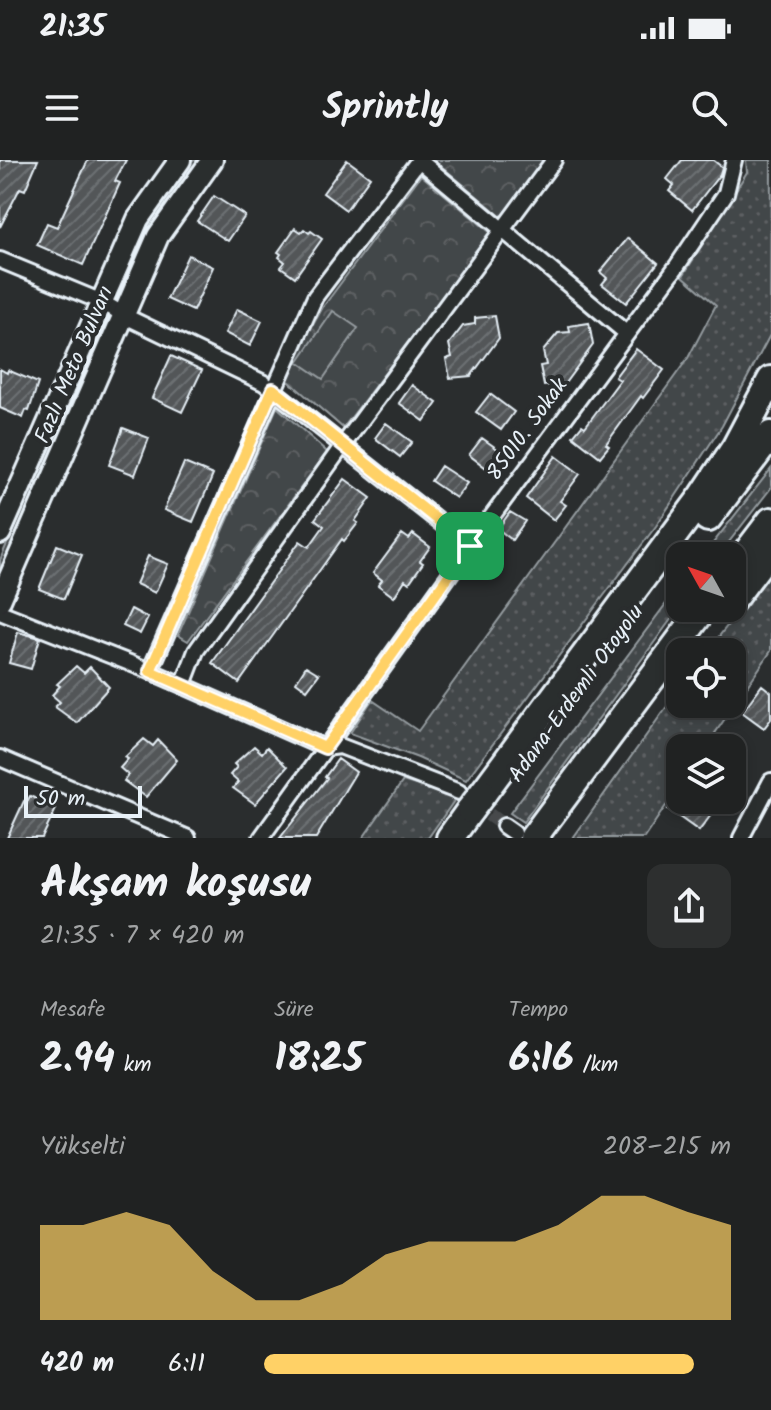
<!DOCTYPE html>
<html lang="tr">
<meta charset="utf-8">
<style>
body{margin:0;font-family:Kalam,sans-serif;background:#2d2f2f;color:#f1f3f6;height:100vh;display:flex;flex-direction:column;font-size:30px;white-space:nowrap}
*{box-sizing:border-box;margin:0}
p{font-size:26px;color:#a2a4a5}
.icon{flex:none;width:44px;height:44px;fill:none;stroke:currentColor;stroke-width:2;stroke-linecap:round;stroke-linejoin:round}
.map{position:relative;height:678px;overflow:hidden}
.panel{display:flex;flex-direction:column;background:#202222;flex:1}
.panel>*{flex:none}
.needle{width:52px;rotate:310deg}
.fabs{position:absolute;left:666px;top:382px;display:grid;gap:16px}
.fabs a{display:grid;place-items:center;width:80px;height:80px;border-radius:16px;background:#202222;box-shadow:0 4px 12px #0003,0 0 0 2px #3d3f40;font-size:40px}
.scale{position:absolute;left:24px;bottom:20px;width:118px;box-sizing:border-box;padding-left:8px;border:4px solid #e8f1f8;border-top:0;font-size:22px;line-height:28px;white-space:nowrap;color:#e8f1f8;-webkit-text-stroke:6px #2a2d2e;paint-order:stroke}
.pin{position:absolute;display:grid;place-items:center;width:68px;height:68px;color:#fff;margin:-34px;border-radius:16px;box-shadow:0 4px 12px #0006}
.round{display:grid;place-items:center;flex:none;width:84px;height:84px;border-radius:16px;background:#2d2f2f}
.overview{display:flex;align-items:center;justify-content:space-between;height:136px;padding:0 40px}
h1{font-size:44px;font-weight:700;line-height:60px}
.figures{display:grid;grid-template-columns:repeat(3,1fr);gap:12px;height:136px;padding:8px 40px}
.figures div{display:grid;align-content:center}
.figures b{font-size:40px;font-weight:700}
.figures small{font-size:22px;font-weight:400}
.figures p{font-size:22px}
.chart{height:224px;padding:16px 40px}
.chart p{display:flex;justify-content:space-between}
.chart svg{width:100%;height:144px;margin-top:8px;fill:#ffd166;opacity:.7}
ul{padding:0 40px;list-style:none;font-size:26px}
li{display:grid;grid-template-columns:128px 96px 1fr;align-items:center;height:60px}
li i{height:20px;border-radius:10px;background:#ffd166}
.status{display:flex;justify-content:space-between;align-items:center;height:56px;padding:0 40px;background:#202222;direction:ltr}
.status svg{height:22px;fill:currentColor}
header{display:flex;justify-content:space-between;align-items:center;height:104px;padding:0 40px;background:#202222;font-size:36px;font-weight:700}
.map>svg:first-child{display:block}
.grass{fill:url(#grass-dots);stroke:#959ca0;stroke-width:2}
.park{fill:url(#park-crowns);stroke:#959ca0;stroke-width:2}
.garden{fill:#424648;stroke:#959ca0;stroke-width:2}
.building{fill:url(#building-hatch);stroke:#e8f1f8;stroke-width:2}
.lines{fill:none;stroke-linecap:round;stroke-linejoin:round}
.minor-tunnel{stroke:#464a4c;stroke-width:14;stroke-dasharray:14 7;stroke-linecap:butt}
.minor-casing{stroke:#e8f1f8;stroke-width:20}
.secondary-casing{stroke:#e8f1f8;stroke-width:26}
.motorway-casing{stroke:#e8f1f8;stroke-width:32}
.minor{stroke:#2a2d2e;stroke-width:14}
.secondary{stroke:#2a2d2e;stroke-width:20}
.motorway{stroke:#2a2d2e;stroke-width:26}
.motorway-bridge-casing{stroke:#e8f1f8;stroke-width:32;stroke-linecap:butt}
.motorway-bridge{stroke:#2a2d2e;stroke-width:26}
.route-casing{stroke:#fff;stroke-width:16}
.route{stroke:#ffd166;stroke-width:10}
.labels{text-anchor:middle;dominant-baseline:central;stroke-width:8;stroke-linejoin:round;paint-order:stroke}
.street-label{font-size:22px;fill:#e8f1f8;stroke:#2a2d2e}
</style>
<div class="status"><b>21:35</b><svg viewBox="0 0 49 12"><path d="M0 12V9h3v3zM5 12V6h3v6zM10 12V3h3v9zM15 12V0h3v12zM26 1h20v11H26zM47 4h2v5h-2z"/></svg></div>
<header><svg class="icon" aria-label="menu" viewBox="0 0 24 24"><path d="M4 6h16M4 12h16M4 18h16"/></svg>Sprintly<svg class="icon" aria-label="search" viewBox="0 0 24 24"><circle cx="10" cy="10" r="6"/><path d="M15 15l6 6"/></svg></header>
<div class="map">
<svg width="771" height="678" viewBox="0 0 771 678">
<defs>
<pattern id="grass-dots" width="8" height="8" patternUnits="userSpaceOnUse" patternTransform="scale(2)"><rect width="8" height="8" fill="#424648"/><path d="M2 2h.1M6 6h.1" fill="none" stroke="#5d6163" stroke-width="1.8" stroke-linecap="round"/></pattern>
<pattern id="park-crowns" width="20" height="18" patternUnits="userSpaceOnUse" patternTransform="scale(2)"><rect width="20" height="18" fill="#424648"/><path d="M2 6a3 3 0 1 1 6 0M12 15a3 3 0 1 1 6 0" fill="none" stroke="#5d6163"/></pattern>
<pattern id="building-hatch" width="6" height="6" patternUnits="userSpaceOnUse" patternTransform="scale(2)"><rect width="6" height="6" fill="#535759"/><path d="M-1 1l2-2M0 6l6-6M5 7l2-2" fill="none" stroke="#6c7072"/></pattern>
</defs>
<rect width="100%" height="100%" fill="#2a2d2e"/>
<filter id="ink" filterUnits="userSpaceOnUse"><feTurbulence type="fractalNoise" baseFrequency=".0125" numOctaves="2"/><feDisplacementMap in="SourceGraphic" scale="16" xChannelSelector="R" yChannelSelector="G"/><feConvolveMatrix kernelMatrix="1 2 1 2 8 2 1 2 1" color-interpolation-filters="sRGB"/></filter>
<g filter="url(#ink)">
<path class="grass" d="M191,0H199L163,50L123,132L116,129L138,78L157,46Z
M746,0H771L770,175L722,266L656,366L466,620L418,598L350,573L372,540L418,571L688,198L716,145L683,116L747,12Z
M102,163L108,166L0,418V400Z
M771,309V328L718,396H703Z
M771,409V491L705,588H680V625L644,678H573L680,528V544H732V492H707Z
M680,425V447L523,662L510,653Z
M403,621L456,638L428,678H363Z"/>
<path class="park" d="M434,0H546L503,58Z
M421,15L491,73L343,268L284,217L323,147Z
M277,247L327,292L188,481L178,475Z"/>
<path class="garden" d="M333,151L358,168L323,219L298,202Z"/>
<path class="building" d="M0,0H38L25,30L20,28L0,67Z
M88,0H126L115,21L120,23L83,105L37,85L47,63L57,67Z
M347,0L370,17L346,50L323,33Z
M682,0H713L722,7L720,14L692,50L669,31L674,25L667,19Z
M214,36L245,56L228,81L197,61Z
M295,68L301,72L304,69L309,73L311,71L322,79L295,117L281,107L285,102L279,97L281,94L278,92Z
M628,78L658,103L626,143L602,124L607,118L600,112Z
M188,95L213,107L193,151L167,139Z
M237,149L262,161L250,186L225,173Z
M495,156L499,178L471,216L450,218L446,199L452,197L449,184L463,166L475,164V158Z
M589,163L593,185L565,223L544,226L540,206L546,205L543,191L558,173L570,172L569,166Z
M636,189L664,210L643,238L641,236L606,284L609,286L600,297L573,276L582,265L585,267L620,220L615,217Z
M171,196L202,210L182,252L152,238Z
M0,209L7,213L8,210L38,223L29,251L26,250L23,258L0,248Z
M412,225L437,243L424,261L399,243Z
M490,234L514,252L501,270L476,252Z
M386,263L412,282L400,297L375,278Z
M123,268L149,278L135,315L109,305Z
M482,278L506,295L493,313L469,295Z
M556,296L580,314L560,341L566,345L554,360L526,338Z
M184,303L213,315L193,362L164,350Z
M441,306L467,323L456,338L431,321Z
M345,319L371,338L355,361L358,363L344,381L342,379L239,523L212,503L300,381L309,387L324,366L315,359Z
M510,352L525,361L512,380L498,369Z
M402,374L409,379L413,374L430,387L420,401L423,403L409,423L405,420L394,437L378,425L382,420L373,413Z
M57,385L82,395L64,439L39,429Z
M148,396L168,404L155,433L136,424Z
M131,449L148,458L140,474L123,466Z
M18,472L40,478L31,509L9,503Z
M76,506L84,513L90,507L109,527L77,563L55,547L60,542L52,535L60,526L57,524Z
M306,506L319,514L307,530L296,522Z
M762,525L771,532V559L764,568L742,552Z
M144,579L153,586L158,580L177,600L146,637L124,621L128,615L120,608L128,599L125,597Z
M254,586L262,593L267,587L287,607L255,644L233,628L238,622L230,615L237,607L234,604Z
M338,599L356,612L316,678H280L327,618L325,617Z
M30,636L56,649L42,678H7L24,641L27,642Z
M675,640H690L711,655L699,671L668,649Z"/>
<g class="lines">
<path class="minor-tunnel" d="M472,642L504,666"/>
<g class="minor-casing">
<path id="minor" d="M419,0L626,173
M0,100L102,142L131,159L264,223L470,386
M0,452L150,511L325,588L340,586L459,632
M150,511L315,137L419,0
M183,525L196,491L343,285L554,0
M0,598L188,678
M504,666L514,673
M261,678L470,386L677,106L726,33L734,0
M741,678L771,621"/>
</g>
<g class="secondary-casing">
<path id="secondary" d="M0,373L138,59L180,0
M0,440L158,76L212,0"/>
</g>
<g class="motorway-casing">
<path id="motorway" d="M708,358L771,275
M742,399L771,361
M732,440L771,388
M483,633L703,336L735,288L771,220
M450,678L470,650
M533,678L704,448"/>
</g>
<use href="#minor" class="minor"/>
<use href="#secondary" class="secondary"/>
<use href="#motorway" class="motorway"/>
<g class="motorway-bridge-casing">
<path id="motorway-bridge" d="M470,650L483,633"/>
</g>
<use href="#motorway-bridge" class="motorway-bridge"/>
</g>
</g>
<g class="lines" filter="url(#ink)">
<g class="route-casing">
<path id="route" d="M273,229L470,386L325,588L150,511Z"/>
</g>
<use href="#route" class="route"/>
</g>
<g class="labels">
<g class="street-label">
<text transform="translate(75 205) rotate(-67)">Fazlı Meto Bulvarı</text>
<text transform="translate(528 270) rotate(-54)">85010. Sokak</text>
<text transform="translate(577 534) rotate(-54)">Adana-Erdemli Otoyolu</text>
</g>
</g>
</svg>
<div class="fabs">
<a><svg class="needle" viewBox="-14 -14 28 28"><path d="M0-13l5 13h-10z" fill="#e53935"/><path d="M0 13l5-13h-10z" fill="#a2a4a5"/></svg></a>
<a><svg class="icon" aria-label="locate" viewBox="0 0 24 24"><circle cx="12" cy="12" r="6"/><path d="M12 2v4M12 18v4M2 12h4M18 12h4"/></svg></a>
<a><svg class="icon" aria-label="layers" viewBox="0 0 24 24"><path d="M12 4l9 5-9 5-9-5zM3 14l9 5 9-5"/></svg></a>
</div>
<div class="scale">50 m</div>
<div class="pin" style="left:470px;top:386px;background:#1e9e55"><svg class="icon" aria-label="arrive" viewBox="0 0 24 24"><path d="M6 21V4h12l-3 4 3 4H6"/></svg></div>
</div>
<section class="panel">
<div class="overview"><div><h1>Akşam koşusu</h1><p>21:35 · 7 × 420 m</p></div><a class="round"><svg class="icon" aria-label="share" viewBox="0 0 24 24"><path d="M12 15V3M7 8l5-5 5 5M5 13v7h14v-7"/></svg></a></div>
<div class="figures">
<div><p>Mesafe</p><b>2.94<small> km</small></b></div>
<div><p>Süre</p><b>18:25</b></div>
<div><p>Tempo</p><b>6:16<small> /km</small></b></div>
</div>
<div class="chart"><p><span>Yükselti</span>208–215 m</p>
<svg viewBox="0 0 160 44" preserveAspectRatio="none"><path d="M0 44V15L10 15L20 11L30 15L40 29L50 38L60 38L70 33L80 24L90 20L100 20L110 20L120 15L130 6L140 6L150 11L160 15V44z"/></svg>
</div>
<ul>
<li><b>420 m</b>6:11<i style="width:92%"></i></li>
</ul>
</section>
